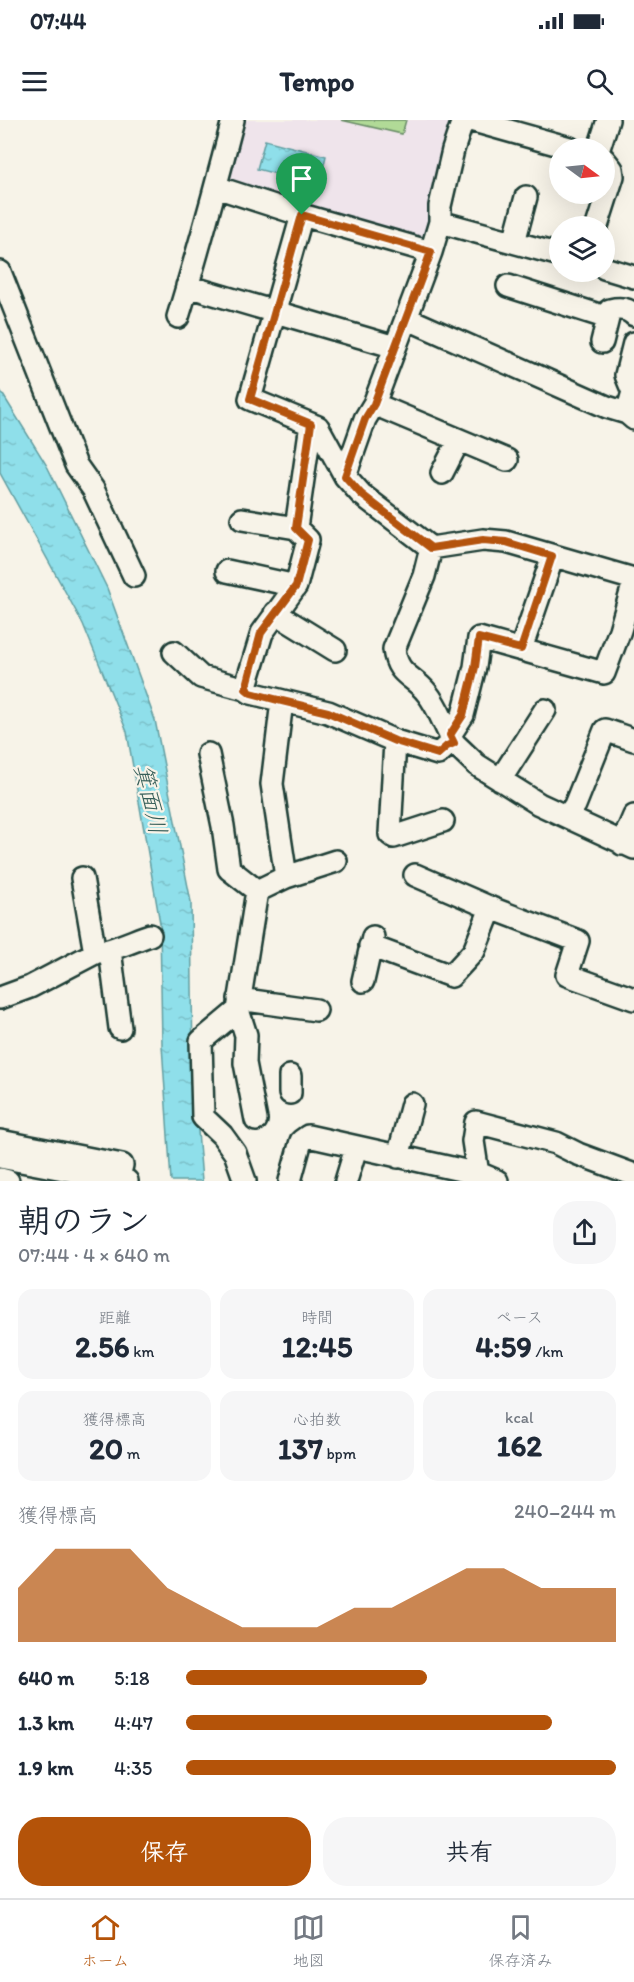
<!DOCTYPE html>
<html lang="ja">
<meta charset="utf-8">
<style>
body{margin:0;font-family:Itim,"Klee One",sans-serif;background:#f6f6f7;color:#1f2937;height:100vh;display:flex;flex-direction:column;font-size:22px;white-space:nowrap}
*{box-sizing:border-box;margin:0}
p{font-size:20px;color:#747a83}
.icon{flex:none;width:33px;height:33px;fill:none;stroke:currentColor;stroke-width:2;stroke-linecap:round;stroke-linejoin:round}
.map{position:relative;height:1061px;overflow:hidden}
.side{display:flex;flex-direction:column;background:#fff;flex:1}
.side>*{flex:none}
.needle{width:39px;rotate:105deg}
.buttons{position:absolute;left:549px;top:18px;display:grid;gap:12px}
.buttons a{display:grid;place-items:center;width:66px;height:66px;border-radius:50%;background:#fff;box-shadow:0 6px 24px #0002;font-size:30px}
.pin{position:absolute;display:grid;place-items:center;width:51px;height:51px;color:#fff;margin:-62px -26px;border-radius:50% 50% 50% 0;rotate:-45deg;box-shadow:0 0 6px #0007}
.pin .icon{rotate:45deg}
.round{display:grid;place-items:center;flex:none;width:63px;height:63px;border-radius:24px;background:#f6f6f7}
.headline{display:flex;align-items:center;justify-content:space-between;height:102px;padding:0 18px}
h1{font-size:33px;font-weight:700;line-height:45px}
.stats{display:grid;grid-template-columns:repeat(3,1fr);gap:9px;height:102px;padding:6px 18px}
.stats div{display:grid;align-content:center;border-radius:15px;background:#f6f6f7;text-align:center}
.stats b{font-size:30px;font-weight:700}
.stats small{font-size:16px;font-weight:400}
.stats p{font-size:16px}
.chart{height:168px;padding:12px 18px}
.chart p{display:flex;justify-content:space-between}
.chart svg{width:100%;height:108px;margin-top:6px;fill:#b45309;opacity:.7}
.primary-button{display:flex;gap:12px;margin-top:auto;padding:12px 18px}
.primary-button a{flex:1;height:69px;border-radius:24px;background:#b45309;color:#fff;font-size:24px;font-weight:700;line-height:69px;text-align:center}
.primary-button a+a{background:#f6f6f7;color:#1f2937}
ul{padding:0 18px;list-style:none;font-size:20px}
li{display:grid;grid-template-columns:96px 72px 1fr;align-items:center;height:45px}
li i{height:15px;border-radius:8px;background:#b45309}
.status{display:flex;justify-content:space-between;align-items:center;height:42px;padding:0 30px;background:#fff;direction:ltr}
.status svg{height:16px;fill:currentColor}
header{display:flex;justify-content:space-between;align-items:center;height:78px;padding:0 18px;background:#fff;font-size:27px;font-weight:700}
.menu{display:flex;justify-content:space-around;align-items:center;height:84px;border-top:2px solid #e0e1e3;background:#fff;font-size:16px;color:#747a83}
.menu a{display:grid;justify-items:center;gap:3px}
.menu .active{color:#b45309}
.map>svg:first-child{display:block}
.built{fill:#efe4eb}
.pitch{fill:#b1da97;stroke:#688c66;stroke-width:1.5}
.water{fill:url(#water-ripples);stroke:#629ea1;stroke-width:1.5}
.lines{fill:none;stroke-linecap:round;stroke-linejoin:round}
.minor-casing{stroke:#1f3d34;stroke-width:26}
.minor{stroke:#f7f3e8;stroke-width:21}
.route-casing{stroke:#fff;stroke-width:12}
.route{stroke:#b45309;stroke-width:8}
.labels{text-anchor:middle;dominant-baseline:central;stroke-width:4.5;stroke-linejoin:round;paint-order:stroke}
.water-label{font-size:24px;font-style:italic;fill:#355d58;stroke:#f7f3e8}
</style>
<div class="status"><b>07:44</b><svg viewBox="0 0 49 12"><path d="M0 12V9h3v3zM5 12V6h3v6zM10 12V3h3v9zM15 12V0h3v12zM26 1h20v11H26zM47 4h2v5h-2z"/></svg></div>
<header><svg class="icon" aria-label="menu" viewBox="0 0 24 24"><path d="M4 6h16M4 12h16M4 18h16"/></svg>Tempo<svg class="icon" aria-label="search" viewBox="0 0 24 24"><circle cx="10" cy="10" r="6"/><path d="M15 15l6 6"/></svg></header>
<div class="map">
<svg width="634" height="1061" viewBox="0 0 634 1061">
<defs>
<pattern id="water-ripples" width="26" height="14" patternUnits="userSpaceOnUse" patternTransform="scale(1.5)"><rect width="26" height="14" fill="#8fdfea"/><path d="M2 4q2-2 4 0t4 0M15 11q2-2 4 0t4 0" fill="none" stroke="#7bc0c9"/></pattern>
</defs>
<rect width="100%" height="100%" fill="#f7f3e8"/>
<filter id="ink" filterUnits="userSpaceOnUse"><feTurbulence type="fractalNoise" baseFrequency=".0167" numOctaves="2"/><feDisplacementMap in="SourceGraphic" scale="12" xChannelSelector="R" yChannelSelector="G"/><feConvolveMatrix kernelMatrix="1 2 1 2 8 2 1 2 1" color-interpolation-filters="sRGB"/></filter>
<g filter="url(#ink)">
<path class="built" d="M241,0H456L427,121L225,63Z"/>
<path class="pitch" d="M341,0H406L402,14Z"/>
<path class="water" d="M265,20L326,36L319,65L257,49Z
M0,270L47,346L107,468L155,600L191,782L193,948L202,1061H171L162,925L160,803L127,612L83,504L0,353Z"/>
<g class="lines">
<g class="minor-casing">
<path id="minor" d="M470,0L570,28
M599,28L608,0
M216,67L302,95L431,132
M302,95L250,279L318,307L345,356L361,374L431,428L483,420L506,422L634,459
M440,102L560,135
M597,106L613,56L612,49L604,39
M514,122L526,77
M604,148L634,157
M0,152L76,345L93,369L134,456
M187,166L395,227
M508,166L608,198
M178,197C198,132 216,66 233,0
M406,198L607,287L627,293L634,299
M602,222L610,190C619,188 628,188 634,195
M374,284L507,340
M627,293L633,272L626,255L634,223
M311,304L296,408L308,420L296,466L262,513L245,569L251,573L328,592L395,621L438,634L447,626L454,623L477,645L539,684L634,728
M442,353L459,320
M345,356L365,299L374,284L431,132L440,102V86L453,30L463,0
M242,399L296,408
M431,428L424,456L394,529C397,556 413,555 427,573C437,585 443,602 450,615
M227,451L296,466
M275,493L335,530
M521,529L553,436
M174,532L201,557L245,569
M395,621L390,714L394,717L443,701
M454,623L450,615L463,595L475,547L479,518L604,553L620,510L634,462
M208,634L223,706L229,749L257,771
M500,660L545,590
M567,697L575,685L605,610L634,620
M622,724L634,696
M415,755L491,788L578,821L567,855L634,879
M286,757L336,741
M82,758L95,833
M370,826L451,856L474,831L491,788
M110,830L120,908
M363,861L373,817
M0,878L30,867L97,832C107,833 137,819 150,815
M239,879L316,890
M238,890L246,915L245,943L256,1000
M290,973V956
M0,1021L122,1045L121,1049
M0,1037L127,1061
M398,1037L412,984
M478,1054L473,1021L476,1002L556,1023L578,1034L632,1054
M0,1059L8,1061
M245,1061L235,1033L222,1015L203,997L201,921L238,890L257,771L286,757L272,664L282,581
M290,1061L301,1021L308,1016L483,1055L497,1061
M346,1061L356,1028"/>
</g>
<use href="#minor" class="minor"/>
</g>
</g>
<g class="lines" filter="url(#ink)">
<g class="route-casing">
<path id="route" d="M302,95L431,132L374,284L365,299L345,356L361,374L431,428L483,420L506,422L552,436L521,529L479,518L475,547L463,595L450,615L454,623L447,626L438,634L395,621L328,592L282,581L251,573L246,569L261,513L296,466L308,420L296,408L311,304L250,279Z"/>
</g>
<use href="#route" class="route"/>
</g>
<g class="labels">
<g class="water-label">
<text transform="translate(151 679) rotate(77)">箕面川</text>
</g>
</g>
</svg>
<div class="buttons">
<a><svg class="needle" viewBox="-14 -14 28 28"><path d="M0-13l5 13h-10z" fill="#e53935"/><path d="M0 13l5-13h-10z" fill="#747a83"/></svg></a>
<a><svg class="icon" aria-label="layers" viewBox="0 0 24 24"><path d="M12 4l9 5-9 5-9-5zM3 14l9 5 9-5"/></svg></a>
</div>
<div class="pin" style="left:302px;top:95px;background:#1e9e55"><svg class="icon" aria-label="arrive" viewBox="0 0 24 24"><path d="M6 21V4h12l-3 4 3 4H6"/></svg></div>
</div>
<section class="side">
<div class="headline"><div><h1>朝のラン</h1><p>07:44 · 4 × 640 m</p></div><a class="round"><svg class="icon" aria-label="share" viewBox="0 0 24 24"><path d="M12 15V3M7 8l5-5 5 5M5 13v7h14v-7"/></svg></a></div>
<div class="stats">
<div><p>距離</p><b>2.56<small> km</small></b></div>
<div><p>時間</p><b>12:45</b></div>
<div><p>ペース</p><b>4:59<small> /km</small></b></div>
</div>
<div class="stats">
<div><p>獲得標高</p><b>20<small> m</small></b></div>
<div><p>心拍数</p><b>137<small> bpm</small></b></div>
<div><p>kcal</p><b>162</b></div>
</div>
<div class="chart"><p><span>獲得標高</span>240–244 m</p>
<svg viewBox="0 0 160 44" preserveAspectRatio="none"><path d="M0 44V22L10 6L20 6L30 6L40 22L50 30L60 38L70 38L80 38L90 30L100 30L110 22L120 14L130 14L140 22L150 22L160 22V44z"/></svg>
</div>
<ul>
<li><b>640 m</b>5:18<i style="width:56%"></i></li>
<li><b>1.3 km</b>4:47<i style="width:85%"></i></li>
<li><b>1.9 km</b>4:35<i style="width:100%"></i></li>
</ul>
<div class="primary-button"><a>保存</a><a>共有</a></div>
</section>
<nav class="menu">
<a class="active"><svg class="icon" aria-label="home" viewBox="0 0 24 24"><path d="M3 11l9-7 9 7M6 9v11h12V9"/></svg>ホーム</a>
<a><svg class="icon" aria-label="map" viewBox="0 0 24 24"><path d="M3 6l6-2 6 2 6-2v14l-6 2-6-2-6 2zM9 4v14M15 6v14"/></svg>地図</a>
<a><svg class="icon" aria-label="saved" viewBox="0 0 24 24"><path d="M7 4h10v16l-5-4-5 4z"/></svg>保存済み</a>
</nav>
